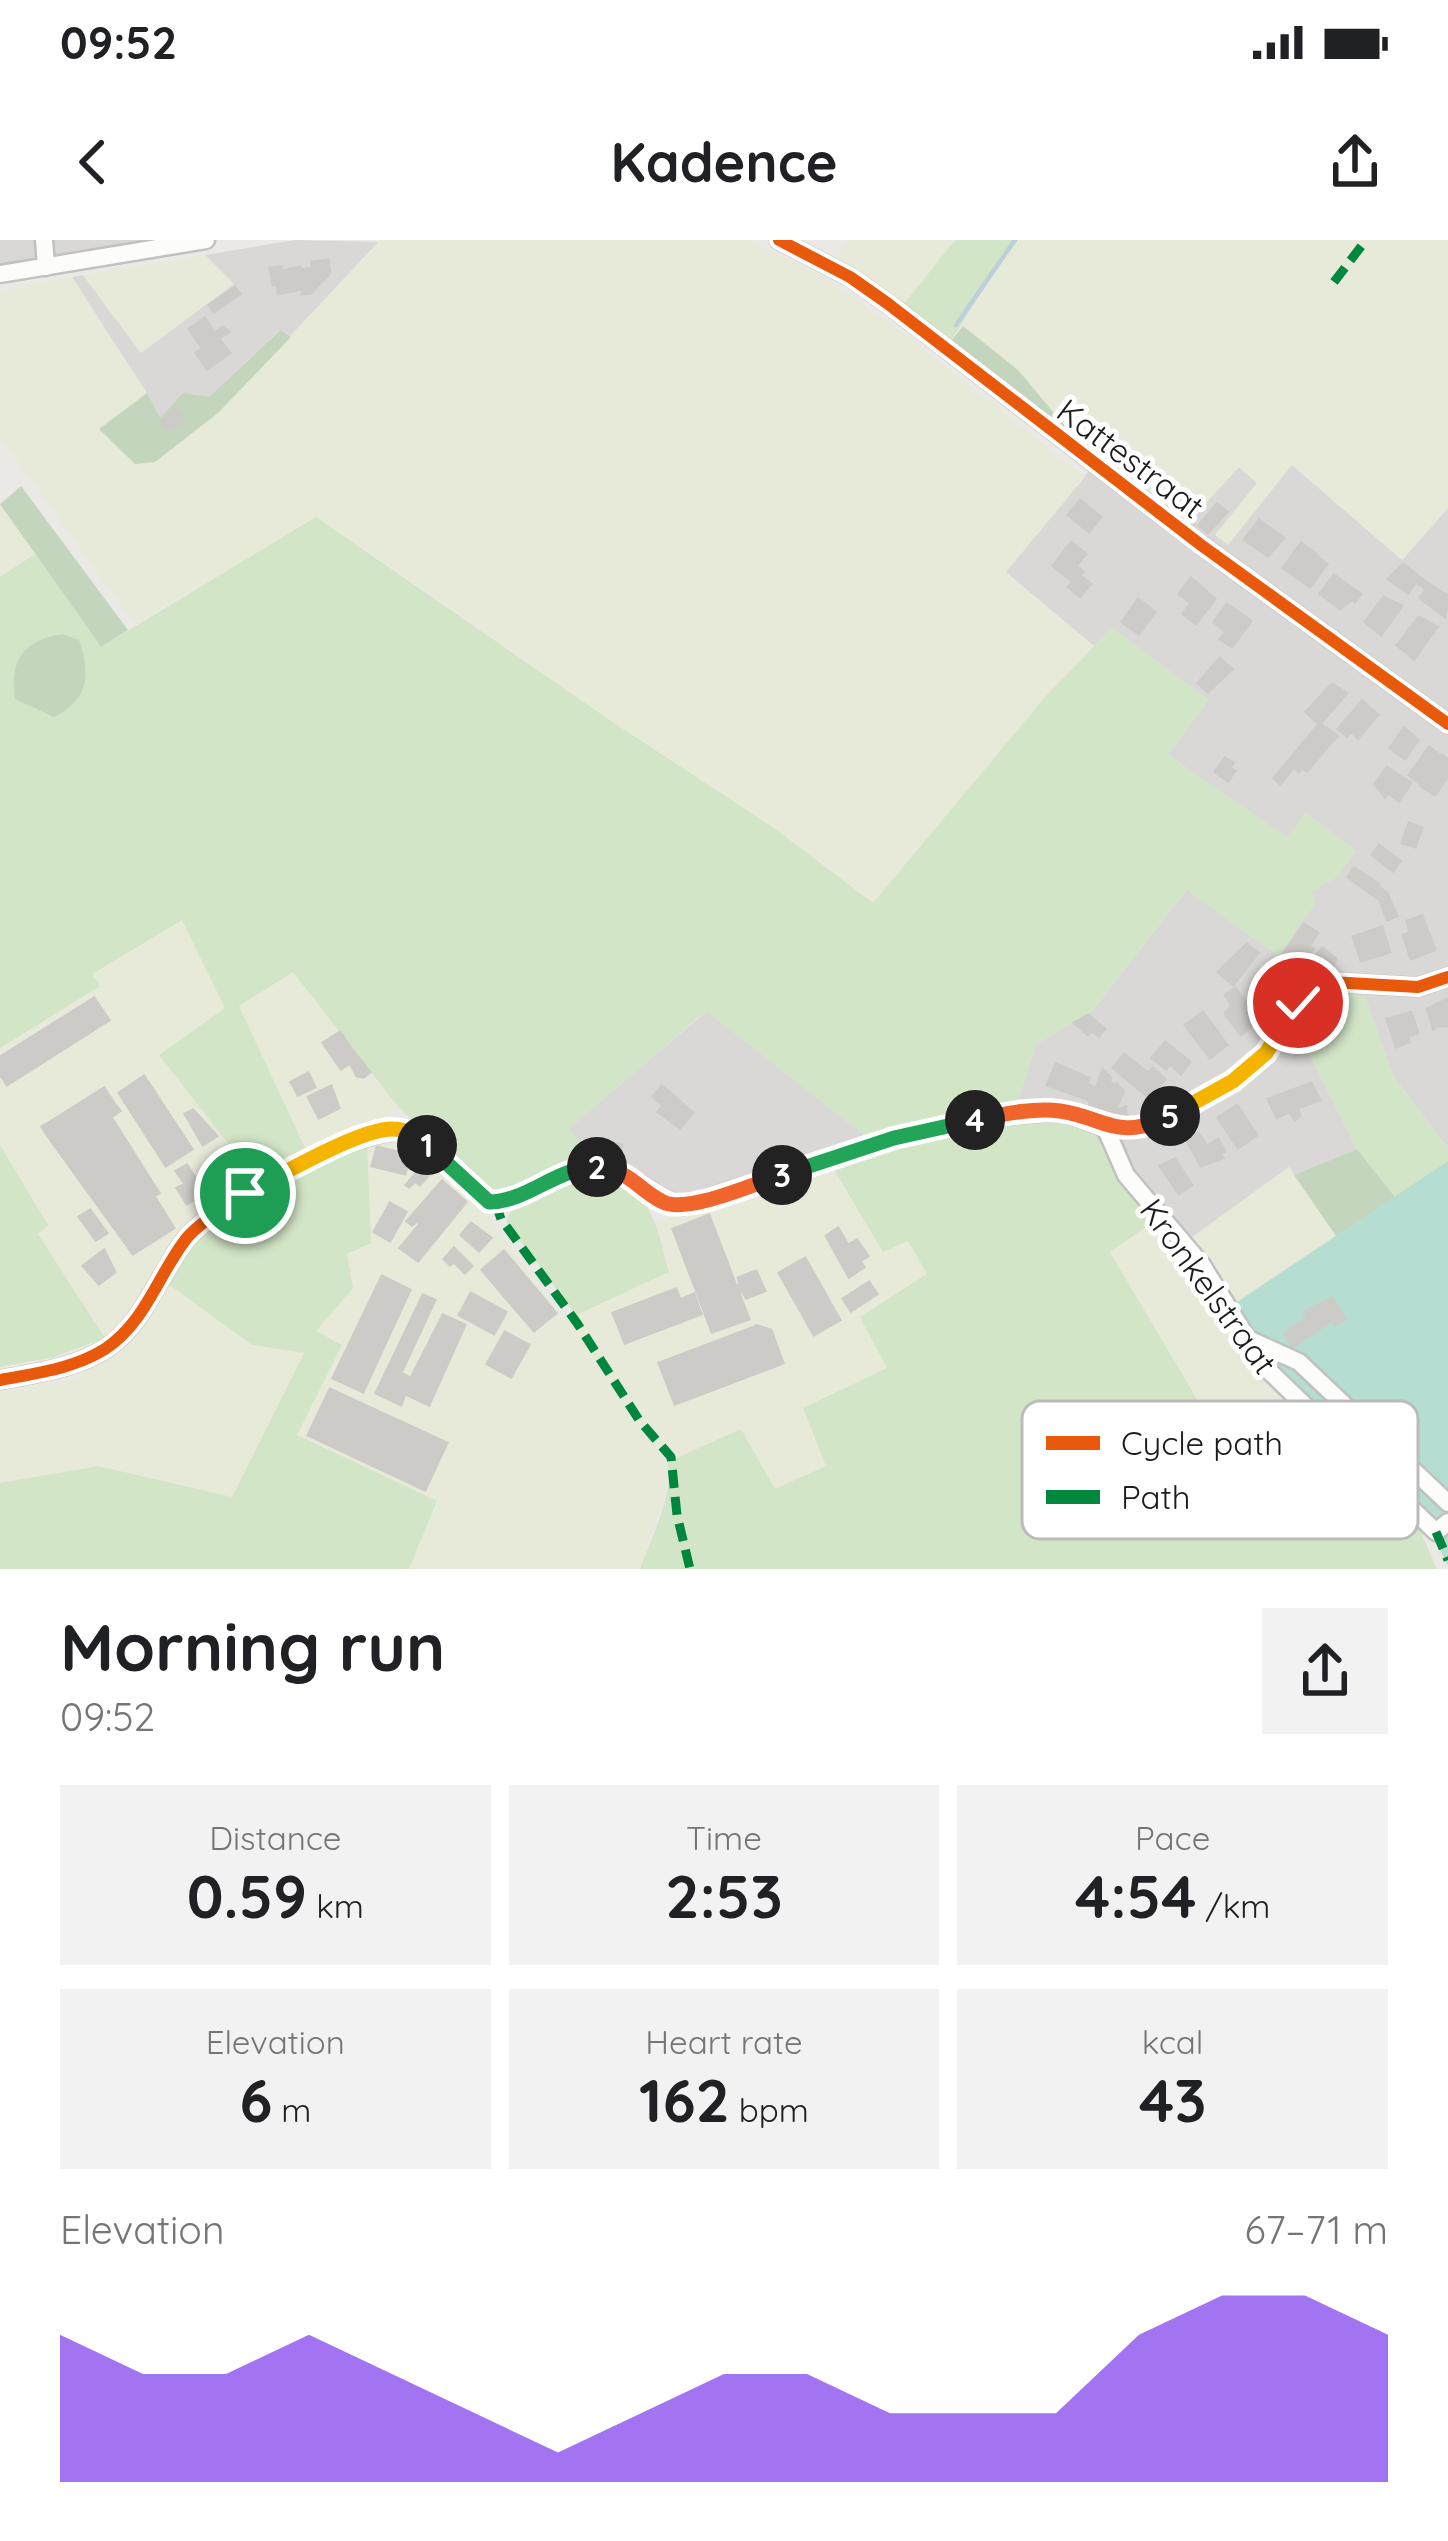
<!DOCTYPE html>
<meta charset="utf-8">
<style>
body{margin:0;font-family:Quicksand,sans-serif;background:#f2f2f2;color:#202124;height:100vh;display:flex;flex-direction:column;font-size:45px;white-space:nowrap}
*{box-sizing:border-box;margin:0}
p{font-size:39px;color:#757577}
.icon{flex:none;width:66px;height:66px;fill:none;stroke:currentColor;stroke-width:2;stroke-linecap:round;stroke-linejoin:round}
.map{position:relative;height:1329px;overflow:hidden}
.drawer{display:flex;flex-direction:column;background:#fff;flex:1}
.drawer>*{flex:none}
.pin{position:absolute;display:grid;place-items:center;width:102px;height:102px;color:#fff;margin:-51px;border:6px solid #fff;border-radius:50%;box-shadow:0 3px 12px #0007}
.km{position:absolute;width:60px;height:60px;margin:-30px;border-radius:50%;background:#222;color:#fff;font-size:33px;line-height:60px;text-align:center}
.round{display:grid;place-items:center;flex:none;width:126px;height:126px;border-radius:0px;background:#f2f2f2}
.head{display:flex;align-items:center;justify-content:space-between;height:204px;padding:0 60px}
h1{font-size:66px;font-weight:700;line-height:90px}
.stats{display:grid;grid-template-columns:repeat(3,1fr);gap:18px;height:204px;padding:12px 60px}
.stats div{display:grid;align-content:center;border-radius:0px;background:#f2f2f2;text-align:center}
.stats b{font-size:60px;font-weight:700}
.stats small{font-size:33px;font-weight:400}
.stats p{font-size:33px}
.chart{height:336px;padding:24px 60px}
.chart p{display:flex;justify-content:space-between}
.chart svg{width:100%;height:216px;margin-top:12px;fill:#7c3aed;opacity:.7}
.status{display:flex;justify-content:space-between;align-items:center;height:84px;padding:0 60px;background:#fff;direction:ltr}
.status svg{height:33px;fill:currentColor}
header{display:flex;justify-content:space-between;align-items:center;height:156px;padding:0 60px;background:#fff;font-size:54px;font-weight:700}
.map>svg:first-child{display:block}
.residential{fill:#d9d8d6}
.farmland{fill:#e7e9d9}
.grass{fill:#d3e5c7}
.forest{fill:#c3d6bd}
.pitch{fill:#b5ddd1}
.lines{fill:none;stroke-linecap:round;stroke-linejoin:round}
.stream{stroke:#bcd0da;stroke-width:4.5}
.building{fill:#cdcbc8;stroke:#cdcbc7;stroke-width:3}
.minor-casing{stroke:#c1c1bf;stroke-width:21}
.minor{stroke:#fcfcfb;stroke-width:16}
.quiet{stroke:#00873e;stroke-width:9;stroke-dasharray:18 9;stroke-linecap:butt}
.cycleway-casing{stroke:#fff;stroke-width:20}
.cycleway{stroke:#e8590c;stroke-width:12}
.split-1-casing{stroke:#fff;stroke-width:24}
.split-2-casing{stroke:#fff;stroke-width:24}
.split-3-casing{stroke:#fff;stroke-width:24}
.split-4-casing{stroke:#fff;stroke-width:24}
.split-5-casing{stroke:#fff;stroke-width:24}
.split-6-casing{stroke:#fff;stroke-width:24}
.split-1{stroke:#f5b400;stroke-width:15}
.split-2{stroke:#22a559;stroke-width:15}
.split-3{stroke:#f0652b;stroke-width:15}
.split-4{stroke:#22a559;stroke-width:15}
.split-5{stroke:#f0652b;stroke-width:15}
.split-6{stroke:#f5b400;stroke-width:15}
.labels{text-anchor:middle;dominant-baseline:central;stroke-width:10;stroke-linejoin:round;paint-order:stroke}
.street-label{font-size:33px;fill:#1c1c1c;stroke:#fff}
.key{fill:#fff;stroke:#bbb;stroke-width:3}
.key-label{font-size:33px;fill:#1c1c1c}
</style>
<div class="status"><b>09:52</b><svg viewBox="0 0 49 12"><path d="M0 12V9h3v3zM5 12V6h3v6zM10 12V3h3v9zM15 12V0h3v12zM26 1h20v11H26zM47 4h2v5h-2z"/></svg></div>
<header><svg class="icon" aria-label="back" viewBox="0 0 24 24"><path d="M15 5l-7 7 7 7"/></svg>Kadence<svg class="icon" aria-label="share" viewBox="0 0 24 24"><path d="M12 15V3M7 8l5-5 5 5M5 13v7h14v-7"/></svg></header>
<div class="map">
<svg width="1448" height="1329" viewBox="0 0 1448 1329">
<rect width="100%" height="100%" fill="#eae9e5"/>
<path class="residential" d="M0,0H159L0,24Z
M295,0L381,2L291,97L279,90L209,157L160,179L72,37L83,35L141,113L233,44L205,15Z
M1101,216L1189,282L1238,226L1257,243L1216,294L1292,225L1402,320L1448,268V908L1393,836L1365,757L1295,785L1357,909L1294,935L1289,927L1180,1006L1017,879L1016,866L1036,804L1092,771L1187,649L1311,652L1338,636L1167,514L1208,460L1112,388L1094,406L1005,332Z
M707,771L864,895L684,957L663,954L604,921L589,918L569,888Z"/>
<path class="farmland" d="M380,0H747L821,35L897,88L1085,237L1006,332L1094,406L1045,457L873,664L774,588L617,485L361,306L189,351L135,385L0,196V51L72,37L147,153L100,189L136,224L156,222L218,173Z
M849,0H955L904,64L837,16Z
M1015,0H1448V268L1402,320L1292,225L1228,305L1215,295L1257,243L1239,227L1189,282L1071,192L1018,130L963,86Z
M205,15L234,44L141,113L83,35Z
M0,264L35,314L0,337Z
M182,679L225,768L160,816L255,938L208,965L185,989L145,1055L123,1083L105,1098L37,993L48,985L0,905V808L100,746L91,734Z
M293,731L400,869L307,912L239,766Z
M405,898L428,912L475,958L563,1080L669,1032L656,982L831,925L883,1011L907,1000L927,1035L887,1128L827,1227L774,1250L670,1238L640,1329H409L437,1261L297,1195L341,1106L315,1091L353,1048L347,1014L355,1007L367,902Z
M1289,927L1336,996L1237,1062L1191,998Z
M1156,980L1201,1032L1268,1138L1332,1204L1247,1245L1110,1011Z
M167,1043L252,1105L305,1112L232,1258L98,1226L0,1243V1153L76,1138L110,1119L145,1082Z"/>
<path class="grass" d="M955,0H1015L951,101L904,64Z
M316,277L617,485L774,588L873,663L1045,457L1112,388L1209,460L1168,515L1287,597L1306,572L1356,611L1338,636L1312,652L1316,663L1278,716L1186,650L1092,771L1036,804L1016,866L864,895L706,771L570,888L589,918L497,954L400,869L293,732L239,766L307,912L255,938L159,815L225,768L182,680L92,734L100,746L0,808V337L35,314L101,407Z
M1354,753L1365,757L1393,836L1448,908V921L1395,957L1357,909L1295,785L1320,761Z
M1048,876L1092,892L1156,980L1110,1012L1247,1244L1332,1204L1431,1293L1422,1295L1437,1329H640C652,1295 673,1259 668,1222L741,1189L775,1249L826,1226L803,1168L887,1128L860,1077L927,1034L908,1001L883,1012L833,928C900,899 975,882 1048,876Z
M367,902L371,1003L347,1014L353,1048L316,1091L342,1105L297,1195L437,1261L409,1329H0V1243L98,1226L232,1257L304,1113L252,1105L167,1043C210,961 287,940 367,902Z
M0,905L48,985L38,994L105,1098L54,1117L0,1127Z
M591,933C650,941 656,982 669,1032L576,1075L506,982C517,949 561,939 591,933Z"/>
<path class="forest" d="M963,86L1018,130L1070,192L1068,195L951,101Z
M280,90L291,97L218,173L155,222L135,224L99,189L147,153L160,178L183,153L209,157Z
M21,246L128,390L101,407L0,264Z
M62,394L79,400C91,435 89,459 54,477L15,459C10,420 22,401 62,394Z
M1357,909L1395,957L1336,996L1294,935Z"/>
<path class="pitch" d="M1448,921V1325L1431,1293L1441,1283L1271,1119L1237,1062Z"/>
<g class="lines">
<path class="stream" d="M956,85L1015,0"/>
</g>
<path class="building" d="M328,20L330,33L311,53L302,54V49L278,54L277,44L273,45L270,28L281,27V31L300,27V30L313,28L312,22Z
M235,47L240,54L214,72L209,65Z
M205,78L214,93L223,87L229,92L202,108L189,89Z
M217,97L230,113L207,129L196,113Z
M175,168L184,181L169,191L162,182Z
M1080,260L1101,277L1089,292L1068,275Z
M1217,264L1227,272L1208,293L1199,285Z
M1259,280L1284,298L1268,316L1244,300Z
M1071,302L1086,314L1076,326L1083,332L1072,341L1053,326Z
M1301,303L1315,313L1297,338L1283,328Z
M1314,314L1327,324L1310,347L1297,338Z
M1403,324L1430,345L1427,350L1416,342L1408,353L1388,339Z
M1078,334L1091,344L1080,357L1068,347Z
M1334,335L1348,345L1334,364L1320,354Z
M1191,338L1215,359L1196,384L1183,374L1191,363L1179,354Z
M1348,345L1361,354L1355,362L1352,359L1340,369L1334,364Z
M1430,345L1448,356L1445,377L1420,358Z
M1384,357L1402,366L1381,395L1365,382Z
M1138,359L1155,372L1139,394L1122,382Z
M1227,364L1251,381L1232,407L1220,399L1226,392L1214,382Z
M1419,377L1437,387L1414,419L1397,405Z
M1220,418L1232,429L1208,452L1198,443Z
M1332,444L1347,453L1320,484L1326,489L1280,544L1274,538L1319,484L1306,472Z
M1362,461L1378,475L1358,498L1351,491L1347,496L1338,489Z
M1327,488L1337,496L1307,531L1303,528L1299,532L1294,527Z
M1404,488L1418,500L1405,519L1390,508Z
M1429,507L1442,517L1422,545L1409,535Z
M1443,516L1448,520V536L1435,555L1421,546Z
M1225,518L1233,523L1230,528L1235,531L1228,541L1215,532Z
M1387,527L1400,536L1385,557L1375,544Z
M1400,536L1411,543L1399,561L1388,553Z
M1409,583L1422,588L1415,607L1402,603Z
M1379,605L1400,621L1393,631L1372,615Z
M1354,628L1379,644L1371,654L1348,637Z
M1377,646L1387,653L1397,676L1387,680L1380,660L1371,654Z
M1422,676L1435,710L1411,719L1403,695L1410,693L1407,681Z
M1304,684L1318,693L1309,706L1313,709L1293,728L1280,719Z
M1382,687L1390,712L1361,721L1353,697Z
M1247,704L1258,713L1233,745L1218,732Z
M1322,708L1336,719L1331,732L1314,718Z
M1235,748L1259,778L1241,795L1225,774L1232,765L1225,755Z
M94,758L109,780L7,845L0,834V817Z
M1448,759V786H1434V790L1427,769Z
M1203,772L1227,805L1210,818L1185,785Z
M1411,772L1418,793L1408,796L1409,802L1396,807L1387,779Z
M1088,775L1105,789L1099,796L1092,791L1088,795L1074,783Z
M340,792L349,805L332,816L323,803Z
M1165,802L1190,822L1181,834L1170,824L1166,829L1152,818Z
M349,806L370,832L364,837L357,836L350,823L341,829L332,816Z
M1124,814L1148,833L1153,828L1165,839L1153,855L1150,852L1147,856L1113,828Z
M1056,824L1089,838L1087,844L1096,848L1091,861L1047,845Z
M1103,830L1111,838L1097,872L1088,868Z
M308,833L315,847L298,855L291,842Z
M144,836L192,909L166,926L119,853Z
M1109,842L1117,846L1104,875L1097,872Z
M1311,843L1320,860L1297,868L1300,875L1295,880L1289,872L1277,878L1268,859Z
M1117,844L1124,851L1115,871L1126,867V876L1113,879L1104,875Z
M331,846L339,868L319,878L308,857Z
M662,846L693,873L680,888L658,872L663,865L653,857Z
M104,848L114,863L52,902L42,887Z
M114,863L120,871L111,877L159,953L154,956L174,988L133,1014L52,902Z
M1237,865L1257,895L1238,908L1218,878Z
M193,870L217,896L203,905L185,874Z
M1198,893L1207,906L1218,899L1225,911L1220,914L1223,918L1201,926L1187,901Z
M602,901L622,905L619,921L599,917Z
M377,907L410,915L405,934L372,926Z
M1175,919L1192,945L1179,954L1160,926Z
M424,924L432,931L420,945L415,941L409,947L406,945Z
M187,925L204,953L187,964L177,948L185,944L176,931Z
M442,941L466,962L418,1021L400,1008L420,984L417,981L412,985L407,981Z
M390,963L406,972L390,1001L374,992Z
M90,970L107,993L96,1000L79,977Z
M709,975L736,1046L740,1044L738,1038L756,1031L765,1051L746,1058L743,1051L739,1053L749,1079L712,1092L673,989Z
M471,983L491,998L479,1011L461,995Z
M838,988L848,1005L857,1000L868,1016L860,1021L864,1027L849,1037L826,996Z
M454,1008L472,1026L465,1033L454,1022L450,1025L444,1019Z
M104,1010L115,1032L99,1044L83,1026Z
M504,1011L524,1035L511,1064L482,1030Z
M805,1018L840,1080L814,1095L779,1033Z
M524,1035L556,1073L534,1091L511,1064Z
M382,1036L410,1050L363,1152L333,1138Z
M869,1042L877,1054L851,1071L843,1059Z
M676,1049L680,1060L694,1054L701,1074L625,1103L613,1073Z
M471,1053L506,1072L494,1094L459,1075Z
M423,1055L435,1060L401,1133L411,1138L443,1075L465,1085L429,1165L405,1154L401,1165L376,1153Z
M1332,1058L1345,1078L1335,1085L1332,1080L1293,1107L1284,1094L1308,1078L1304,1072Z
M757,1086L773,1127L675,1164L659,1123Z
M757,1086L771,1090L783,1123L773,1127Z
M505,1092L529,1105L511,1137L487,1124Z
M330,1149L447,1203L425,1250L308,1195Z"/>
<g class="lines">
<g class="minor-casing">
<path id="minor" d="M44,0L46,27
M779,0L850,37L887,63L1201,305L1448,484
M0,34L206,0
M1105,887L1126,935L1202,1025L1265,1127L1436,1292L1448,1282
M1246,1098L1299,1122L1448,1263
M0,1140C36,1133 73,1129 105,1109C145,1083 158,1035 186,999C213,965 374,875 413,894C438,907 468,942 489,962C523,963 552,931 588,927C627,923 649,959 684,966L894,898L990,877L1060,871L1105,887L1127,889L1163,880L1233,841L1266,813L1298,763L1312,750L1331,742L1418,747L1448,737"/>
</g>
<use href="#minor" class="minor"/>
<path class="quiet" d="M1334,42L1366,0
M495,962L501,979L577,1083L639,1180L671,1217L677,1275L690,1329
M1436,1292L1448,1320"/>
<g class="cycleway-casing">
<path id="cycleway" d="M779,0L850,37L887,63L1201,305L1448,484
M0,1140C36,1133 73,1129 105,1109C145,1083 158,1035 186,999C213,965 374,875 413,894C438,907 468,942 489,962C523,963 552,931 588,927C627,923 649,959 684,966L894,898L990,877L1060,871L1105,887L1127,889L1163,880L1233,841L1266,813L1298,763L1312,750L1331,742L1418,747L1448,737"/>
</g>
<use href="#cycleway" class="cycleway"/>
</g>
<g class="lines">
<g class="split-1-casing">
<path id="split-1" d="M245,953C278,937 360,888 393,889C407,889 417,897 427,905"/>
</g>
<g class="split-2-casing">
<path id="split-2" d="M427,905L489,962C527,962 557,927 597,927"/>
</g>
<g class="split-3-casing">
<path id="split-3" d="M597,927C635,933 635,948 663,962C688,974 755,943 782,935"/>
</g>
<g class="split-4-casing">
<path id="split-4" d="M782,935L894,898L975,880"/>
</g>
<g class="split-5-casing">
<path id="split-5" d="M975,880C1000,875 1034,867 1060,871C1107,878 1116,902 1170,876"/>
</g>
<g class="split-6-casing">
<path id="split-6" d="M1170,876L1233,841L1266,813L1298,763"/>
</g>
<use href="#split-1" class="split-1"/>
<use href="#split-2" class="split-2"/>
<use href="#split-3" class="split-3"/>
<use href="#split-4" class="split-4"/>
<use href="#split-5" class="split-5"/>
<use href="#split-6" class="split-6"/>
</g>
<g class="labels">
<g class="street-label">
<text transform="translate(1131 218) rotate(37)">Kattestraat</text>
<text transform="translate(1209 1046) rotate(54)">Kronkelstraat</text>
</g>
</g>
<rect x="1022" y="1161" width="396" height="138" rx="18" class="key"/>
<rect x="1046" y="1196" width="54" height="14" fill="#e8590c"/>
<rect x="1046" y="1250" width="54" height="14" fill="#00873e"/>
<g class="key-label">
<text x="1121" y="1215">Cycle path</text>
<text x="1121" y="1269">Path</text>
</g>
</svg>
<div class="pin" style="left:245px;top:953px;background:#1e9e55"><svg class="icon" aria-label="arrive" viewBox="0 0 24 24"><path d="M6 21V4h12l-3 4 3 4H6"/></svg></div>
<div class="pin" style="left:1298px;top:763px;background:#d93025"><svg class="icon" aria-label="check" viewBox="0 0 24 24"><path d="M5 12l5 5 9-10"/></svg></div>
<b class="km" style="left:427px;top:905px">1</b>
<b class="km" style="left:597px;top:927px">2</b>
<b class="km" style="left:782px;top:935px">3</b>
<b class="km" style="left:975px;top:880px">4</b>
<b class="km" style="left:1170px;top:876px">5</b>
</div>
<section class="drawer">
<div class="head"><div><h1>Morning run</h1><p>09:52</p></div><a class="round"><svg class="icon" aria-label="share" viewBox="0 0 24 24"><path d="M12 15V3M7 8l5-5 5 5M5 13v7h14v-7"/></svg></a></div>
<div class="stats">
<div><p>Distance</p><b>0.59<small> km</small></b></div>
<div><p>Time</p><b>2:53</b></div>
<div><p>Pace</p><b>4:54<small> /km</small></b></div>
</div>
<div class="stats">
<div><p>Elevation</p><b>6<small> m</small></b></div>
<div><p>Heart rate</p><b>162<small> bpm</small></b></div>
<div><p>kcal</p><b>43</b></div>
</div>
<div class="chart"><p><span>Elevation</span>67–71 m</p>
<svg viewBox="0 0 160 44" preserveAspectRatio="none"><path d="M0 44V14L10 22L20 22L30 14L40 22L50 30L60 38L70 30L80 22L90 22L100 30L110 30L120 30L130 14L140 6L150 6L160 14V44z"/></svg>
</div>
</section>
